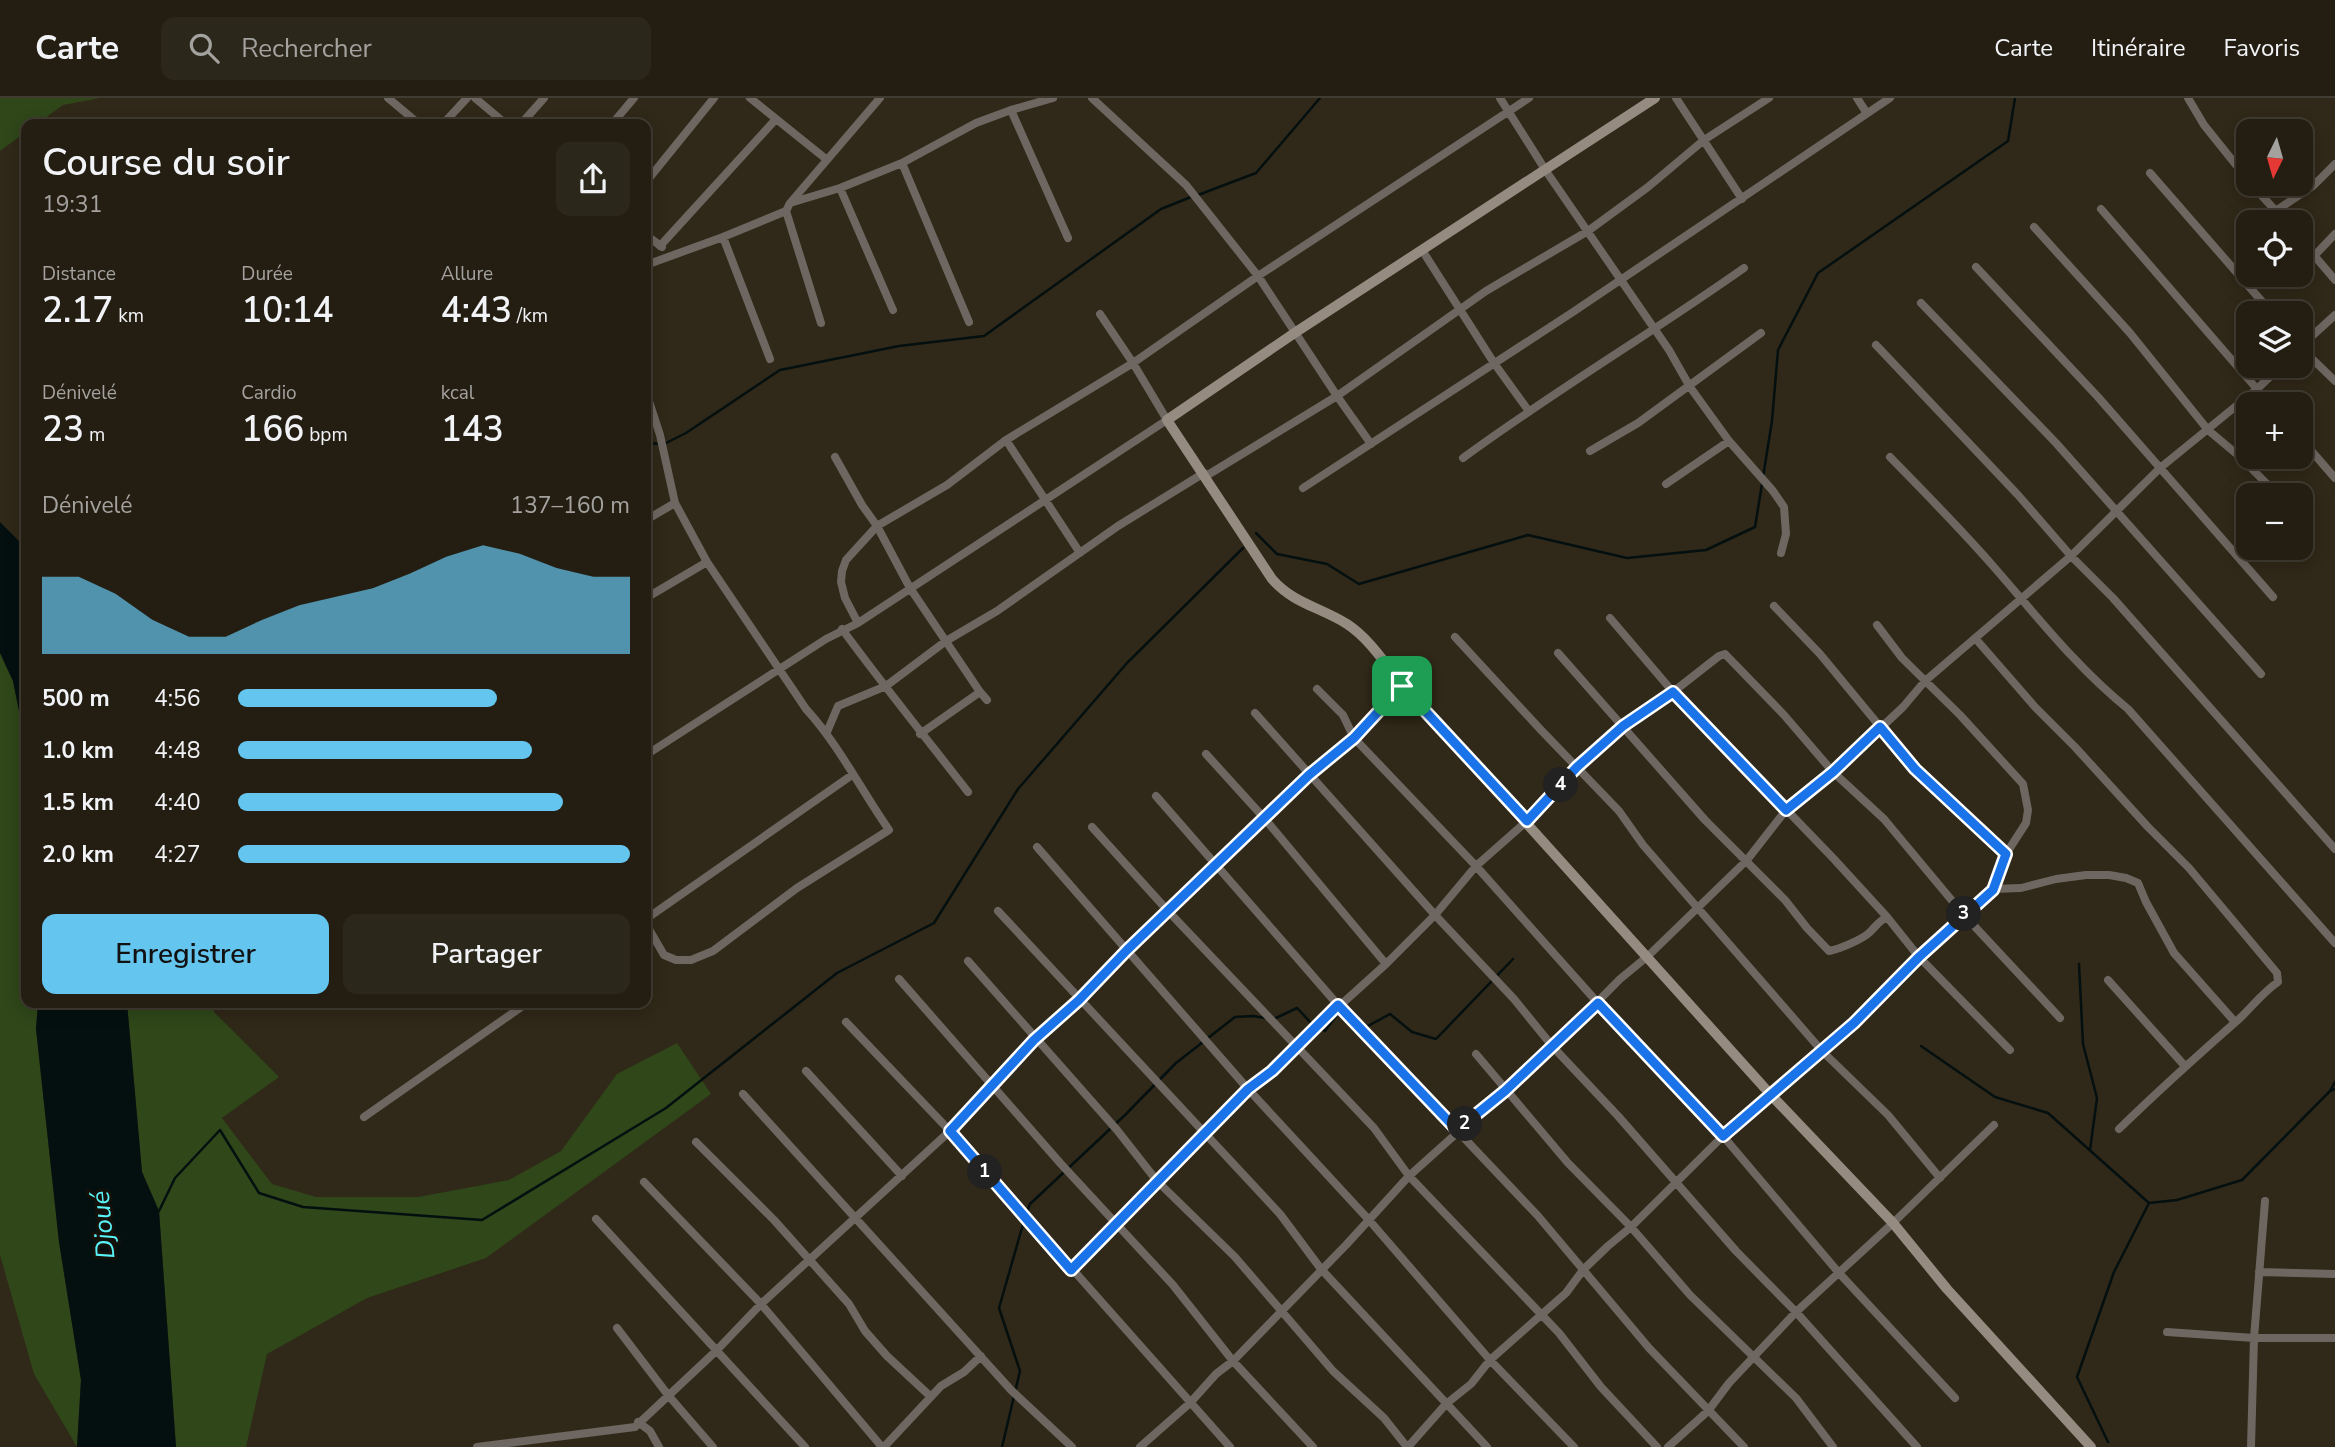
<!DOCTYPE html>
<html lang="fr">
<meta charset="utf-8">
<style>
body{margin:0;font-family:"Nunito Sans",sans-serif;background:#2c271b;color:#f1f3f6;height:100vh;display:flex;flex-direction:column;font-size:26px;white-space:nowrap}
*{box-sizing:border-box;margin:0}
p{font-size:23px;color:#a3a29f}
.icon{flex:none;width:38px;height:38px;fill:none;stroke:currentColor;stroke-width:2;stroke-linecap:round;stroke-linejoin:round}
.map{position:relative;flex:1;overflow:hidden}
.drawer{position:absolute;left:21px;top:21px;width:630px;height:889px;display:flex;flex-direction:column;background:#241e12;border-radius:14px;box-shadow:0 4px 18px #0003,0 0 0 2px #413c32}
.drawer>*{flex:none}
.needle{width:46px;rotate:185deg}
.tools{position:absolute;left:2236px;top:21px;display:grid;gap:14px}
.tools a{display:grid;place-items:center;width:77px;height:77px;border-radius:14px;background:#241e12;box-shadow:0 4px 18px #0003,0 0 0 2px #413c32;font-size:35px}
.pin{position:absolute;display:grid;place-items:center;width:60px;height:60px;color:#fff;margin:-30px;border-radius:14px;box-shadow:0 4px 10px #0006}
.km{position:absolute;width:35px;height:35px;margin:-18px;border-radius:50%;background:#222;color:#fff;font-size:19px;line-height:35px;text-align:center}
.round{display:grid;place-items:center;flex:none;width:74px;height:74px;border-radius:14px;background:#2c271b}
.head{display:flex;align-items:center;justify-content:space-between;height:119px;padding:0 21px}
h1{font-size:38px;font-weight:600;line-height:52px}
.figures{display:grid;grid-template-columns:repeat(3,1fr);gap:10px;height:119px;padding:7px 21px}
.figures div{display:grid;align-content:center}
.figures b{font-size:35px;font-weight:600}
.figures small{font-size:19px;font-weight:400}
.figures p{font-size:19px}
.chart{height:196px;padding:14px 21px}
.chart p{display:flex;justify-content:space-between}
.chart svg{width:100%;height:126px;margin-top:7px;fill:#64c5ee;opacity:.7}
.primary-button{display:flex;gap:14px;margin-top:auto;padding:14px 21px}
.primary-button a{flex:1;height:80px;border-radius:14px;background:#64c5ee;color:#111;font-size:28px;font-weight:600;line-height:80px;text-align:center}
.primary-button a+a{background:#2c271b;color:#f1f3f6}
ul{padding:0 21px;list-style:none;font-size:23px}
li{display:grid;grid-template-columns:112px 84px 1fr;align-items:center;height:52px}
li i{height:18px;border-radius:9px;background:#64c5ee}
header{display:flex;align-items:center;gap:42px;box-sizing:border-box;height:98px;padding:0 35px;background:#241e12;border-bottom:2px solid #413c32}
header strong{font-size:33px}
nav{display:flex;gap:38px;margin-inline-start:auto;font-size:24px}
.search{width:490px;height:63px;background:#2c271b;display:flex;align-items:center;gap:18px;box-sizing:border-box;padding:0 24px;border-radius:14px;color:#a3a29f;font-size:26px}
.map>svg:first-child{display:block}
.green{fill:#2f4719}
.water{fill:#041010}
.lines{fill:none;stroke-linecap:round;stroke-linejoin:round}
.stream{stroke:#041010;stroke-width:2.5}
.street{stroke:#6e6761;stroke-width:8}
.secondary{stroke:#958b80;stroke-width:10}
.route-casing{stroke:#fff;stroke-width:14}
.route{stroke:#1a73e8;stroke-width:9}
.labels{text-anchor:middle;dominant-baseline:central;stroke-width:6;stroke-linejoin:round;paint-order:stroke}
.water-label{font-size:26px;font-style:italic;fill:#59f2f7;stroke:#15110a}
</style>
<header>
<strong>Carte</strong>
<div class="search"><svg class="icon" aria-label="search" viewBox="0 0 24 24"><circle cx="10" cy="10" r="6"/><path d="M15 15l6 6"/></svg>Rechercher</div>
<nav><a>Carte</a><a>Itinéraire</a><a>Favoris</a></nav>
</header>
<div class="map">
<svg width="2335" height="1349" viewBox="0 0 2335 1349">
<rect width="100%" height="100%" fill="#302818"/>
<path class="green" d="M0,0H100L63,7L37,26H26V34L0,53Z
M0,555L13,583L26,648V905H38L36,931L59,1144L81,1282L77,1349L34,1276L0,1157Z
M127,905H212L214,914L279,979L222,1020L272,1086L316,1099H418L509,1082L561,1053L617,976L677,945L711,996L486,1160L367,1200L267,1256L246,1349H176L159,1113L142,1074Z"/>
<path class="water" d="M0,424L21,445L26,454V648L13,583L0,555Z
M38,905H127L142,1074L159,1113L176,1349H77L81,1282L59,1144L36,931Z"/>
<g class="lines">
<path class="stream" d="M1198,97L1256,75L1320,0
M646,345L664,346L686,335L780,272L899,248L984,238L1161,111L1191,99
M1763,379L1772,323L1778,252L1818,175L2008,43L2015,0
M1256,435L1277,456L1327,466L1359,486L1528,437L1627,460L1706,452L1755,429L1762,386
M2079,866L2083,946L2097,1000L2090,1052
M1274,921L1297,910L1313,927
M1362,927L1366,929L1390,916L1412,934L1436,941L1513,861
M1319,930L1325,933L1339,914L1341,915
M1921,948L1995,999L2048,1015L2149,1105
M2330,993L2335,984
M157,1113H159L175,1080L220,1032L259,1095L303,1109L482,1122L666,1010L837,875L934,825L1018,691L1127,565L1243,450
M1026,1116L1030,1106L1125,1017L1176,965L1235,919L1253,918L1265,920
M2108,1344L2077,1279L2114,1174L2149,1105L2177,1102L2242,1082L2330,993L2335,991
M1002,1349L1020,1273L999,1210L1024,1123"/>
<path class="street" d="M388,0L419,26
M475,0L506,26
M750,0L826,61
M1092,0L1186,87L1258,178L1337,298L1371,346
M1500,0L1546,73L1669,252L1690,289L1729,343L1773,393L1784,409L1786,436L1781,455
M1676,0L1742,101
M1857,0L1866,14
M2188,0L2204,27L2249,83
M1011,12L1068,140
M443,26L467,0
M521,26L544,0
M612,26L634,0
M902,65L969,224
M2150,75L2272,215
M646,84L714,0
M2251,86L2286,124
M840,90L893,212
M791,104L880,0
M2101,111L2270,306
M2277,112L2313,88L2335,66
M786,113L821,225
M2034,129L2130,235L2208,332L2239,358L2269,388
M646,137L662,149
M723,139L770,261
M2301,142L2335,182
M660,148L776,21
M1422,152L1494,265L1528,312
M2315,157L2335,136
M646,167L723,139L786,113L790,105L840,90L902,65L976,25L1011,12L1053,0
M1976,169L2098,299L2273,499
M1921,205L2056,345L2261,576
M1876,247L2018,397L2071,458L2113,500L2335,751
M2301,248L2335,217
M2301,250L2335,283
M646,294L660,337L675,405L707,464L806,611C839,647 861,692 889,732L797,790L713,853L691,862H676L664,857L646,826
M2301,341L2335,380
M1006,342L1080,455
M1590,353L1638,325L1761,235
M835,359L862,407L877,428L910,490L980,594
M1890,359C1925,395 1960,430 1993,468C2036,517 2077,570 2128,611L2335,845
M1463,360C1554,293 1652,235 1744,170
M1206,378L1337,298L1486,193L1588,133L1648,89L1704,42L1769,0
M1666,386L1729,343
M1303,390L1573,214L1890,0
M646,422L675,405
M646,500L707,464
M1774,508L1820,556L1915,671L2006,756
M1610,520L1673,594L1833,760L1887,819L1919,859L2010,952
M858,525L845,500L841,484L842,473L846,462L877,428L947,387L1006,342L1133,265L1258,178L1529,0
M1877,527L1902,560L1960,617L2023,686L2028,712L2026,725L2006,756L1993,791
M842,531C883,587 926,640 968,694
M1455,539L1540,631L1619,713L1643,747L1822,953L1888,1017L1940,1080
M1975,540L2035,609L2075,649L2148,729L2189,770L2277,875L2278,884C2263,894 2252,909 2239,921C2198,957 2158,993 2119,1031
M1558,555L1705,722L1785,802L1807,830L1829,853C1840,851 1863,841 1870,834C1876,828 1879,823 1887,819
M1317,591L1343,617L1354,640L1476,768L1598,905L1723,1038L1839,1175L1955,1300
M1255,615L1435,817L1514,901L1553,949L1618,1018L1736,1153L1796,1214L1917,1349
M827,634L838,608L886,588L946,543L997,513L1118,428L1204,375
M920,636L980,594L987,602
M1206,656L1265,721L1386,866
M646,657L826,541L858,525L1167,322L1133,265L1100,216
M1156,698L1338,907L1538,1118L1649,1250L1744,1349
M1092,729L1168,813L1374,1030L1409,1078L1559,1235L1601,1289L1657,1349
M1037,749L1248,991L1369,1122L1490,1262L1574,1349
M998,813L1280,1116L1321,1171L1487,1349
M646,821L852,677
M968,863L1117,1032L1157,1083L1235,1159L1333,1273L1384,1320L1407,1349
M899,881L1061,1066L1173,1187L1233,1263L1313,1349
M2108,882L2184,967
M846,924L950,1033L1230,1349
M1476,956L1568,1065L1631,1129L1690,1197L1796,1300L1833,1349
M806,973L902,1078
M743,996L1011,1292L1072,1349
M364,1019L527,905
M696,1044L774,1122L849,1206L865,1233L887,1258L930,1298
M644,1084L761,1206L882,1349
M596,1121L805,1349
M1071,1172L1248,991L1272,973L1295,948L1386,866L1435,817L1476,768L1527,723L1577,669L1623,628L1673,594L1719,558L1725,556L1784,617L1833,674L1884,721L1964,817L2060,920
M2259,1174L2335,1176
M617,1230L668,1297L713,1349
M2167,1234L2254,1240H2335
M638,1324L650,1333L659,1349
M477,1349L635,1329L716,1253L761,1206L950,1033L1034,941L1079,902L1127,852L1309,677L1354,640L1403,588
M884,1349L941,1288L964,1274L981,1258
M1140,1349L1190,1305L1216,1276L1233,1263L1346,1147L1409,1078L1553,949L1620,881L1648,858L1747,762L1786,712L1853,656L1903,609L1925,583L2071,458L2160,370L2257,291L2281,268
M1408,1349L1446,1306L1471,1286L1490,1262L1566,1195L1583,1172L1608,1148L1631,1129L1723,1038L1854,925L1919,859L1993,791L2021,790L2056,781L2086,777H2109L2126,780L2138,785L2146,804L2174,855L2235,924
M1668,1349L1708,1313L1729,1285L1796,1214L1893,1125L1994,1027
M2251,1349L2254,1240L2265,1103"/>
<path class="secondary" d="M1655,0L1296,234L1167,322L1272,481C1294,506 1320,509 1347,526C1370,541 1386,567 1403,588L1771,997L1893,1125L1947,1191L2091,1349"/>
</g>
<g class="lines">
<g class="route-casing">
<path id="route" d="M1402,588L1527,723L1577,669L1623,628L1673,594L1786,712L1833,674L1880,629L1915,671L2006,756L1993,792L1919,859L1854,925L1723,1038L1598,905L1505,993L1457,1032L1338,907L1272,973L1248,991L1071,1172L950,1033L1034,942L1079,902L1127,852L1309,677L1354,640Z"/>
</g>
<use href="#route" class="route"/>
</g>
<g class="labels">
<g class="water-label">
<text transform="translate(103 1127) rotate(-95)">Djoué</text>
</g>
</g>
</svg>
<div class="tools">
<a><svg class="needle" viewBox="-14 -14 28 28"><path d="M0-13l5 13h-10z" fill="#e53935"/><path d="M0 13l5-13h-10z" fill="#a3a29f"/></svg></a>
<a><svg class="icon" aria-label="locate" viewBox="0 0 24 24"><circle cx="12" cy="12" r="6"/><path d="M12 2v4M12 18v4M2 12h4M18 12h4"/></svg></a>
<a><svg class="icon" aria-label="layers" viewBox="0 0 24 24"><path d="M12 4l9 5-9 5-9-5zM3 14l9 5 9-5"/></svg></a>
<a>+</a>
<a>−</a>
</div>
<div class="pin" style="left:1402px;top:588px;background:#1e9e55"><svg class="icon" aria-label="arrive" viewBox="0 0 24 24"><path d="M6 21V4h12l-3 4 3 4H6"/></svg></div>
<b class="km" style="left:985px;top:1074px">1</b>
<b class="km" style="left:1465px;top:1026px">2</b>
<b class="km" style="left:1964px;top:816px">3</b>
<b class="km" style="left:1561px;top:687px">4</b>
<section class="drawer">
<div class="head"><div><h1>Course du soir</h1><p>19:31</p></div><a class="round"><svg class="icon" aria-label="share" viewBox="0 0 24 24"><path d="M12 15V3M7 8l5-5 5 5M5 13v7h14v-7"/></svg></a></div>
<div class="figures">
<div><p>Distance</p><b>2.17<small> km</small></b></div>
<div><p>Durée</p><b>10:14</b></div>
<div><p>Allure</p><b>4:43<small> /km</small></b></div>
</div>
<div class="figures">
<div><p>Dénivelé</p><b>23<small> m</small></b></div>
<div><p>Cardio</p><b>166<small> bpm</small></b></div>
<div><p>kcal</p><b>143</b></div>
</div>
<div class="chart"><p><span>Dénivelé</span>137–160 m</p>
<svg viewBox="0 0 160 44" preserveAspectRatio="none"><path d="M0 44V17L10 17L20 23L30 32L40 38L50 38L60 32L70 27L80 24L90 21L100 16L110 10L120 6L130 9L140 14L150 17L160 17V44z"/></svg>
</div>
<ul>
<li><b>500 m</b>4:56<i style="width:66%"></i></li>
<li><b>1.0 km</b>4:48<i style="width:75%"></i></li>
<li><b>1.5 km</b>4:40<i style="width:83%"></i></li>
<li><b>2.0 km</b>4:27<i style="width:100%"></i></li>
</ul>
<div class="primary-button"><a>Enregistrer</a><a>Partager</a></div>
</section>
</div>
